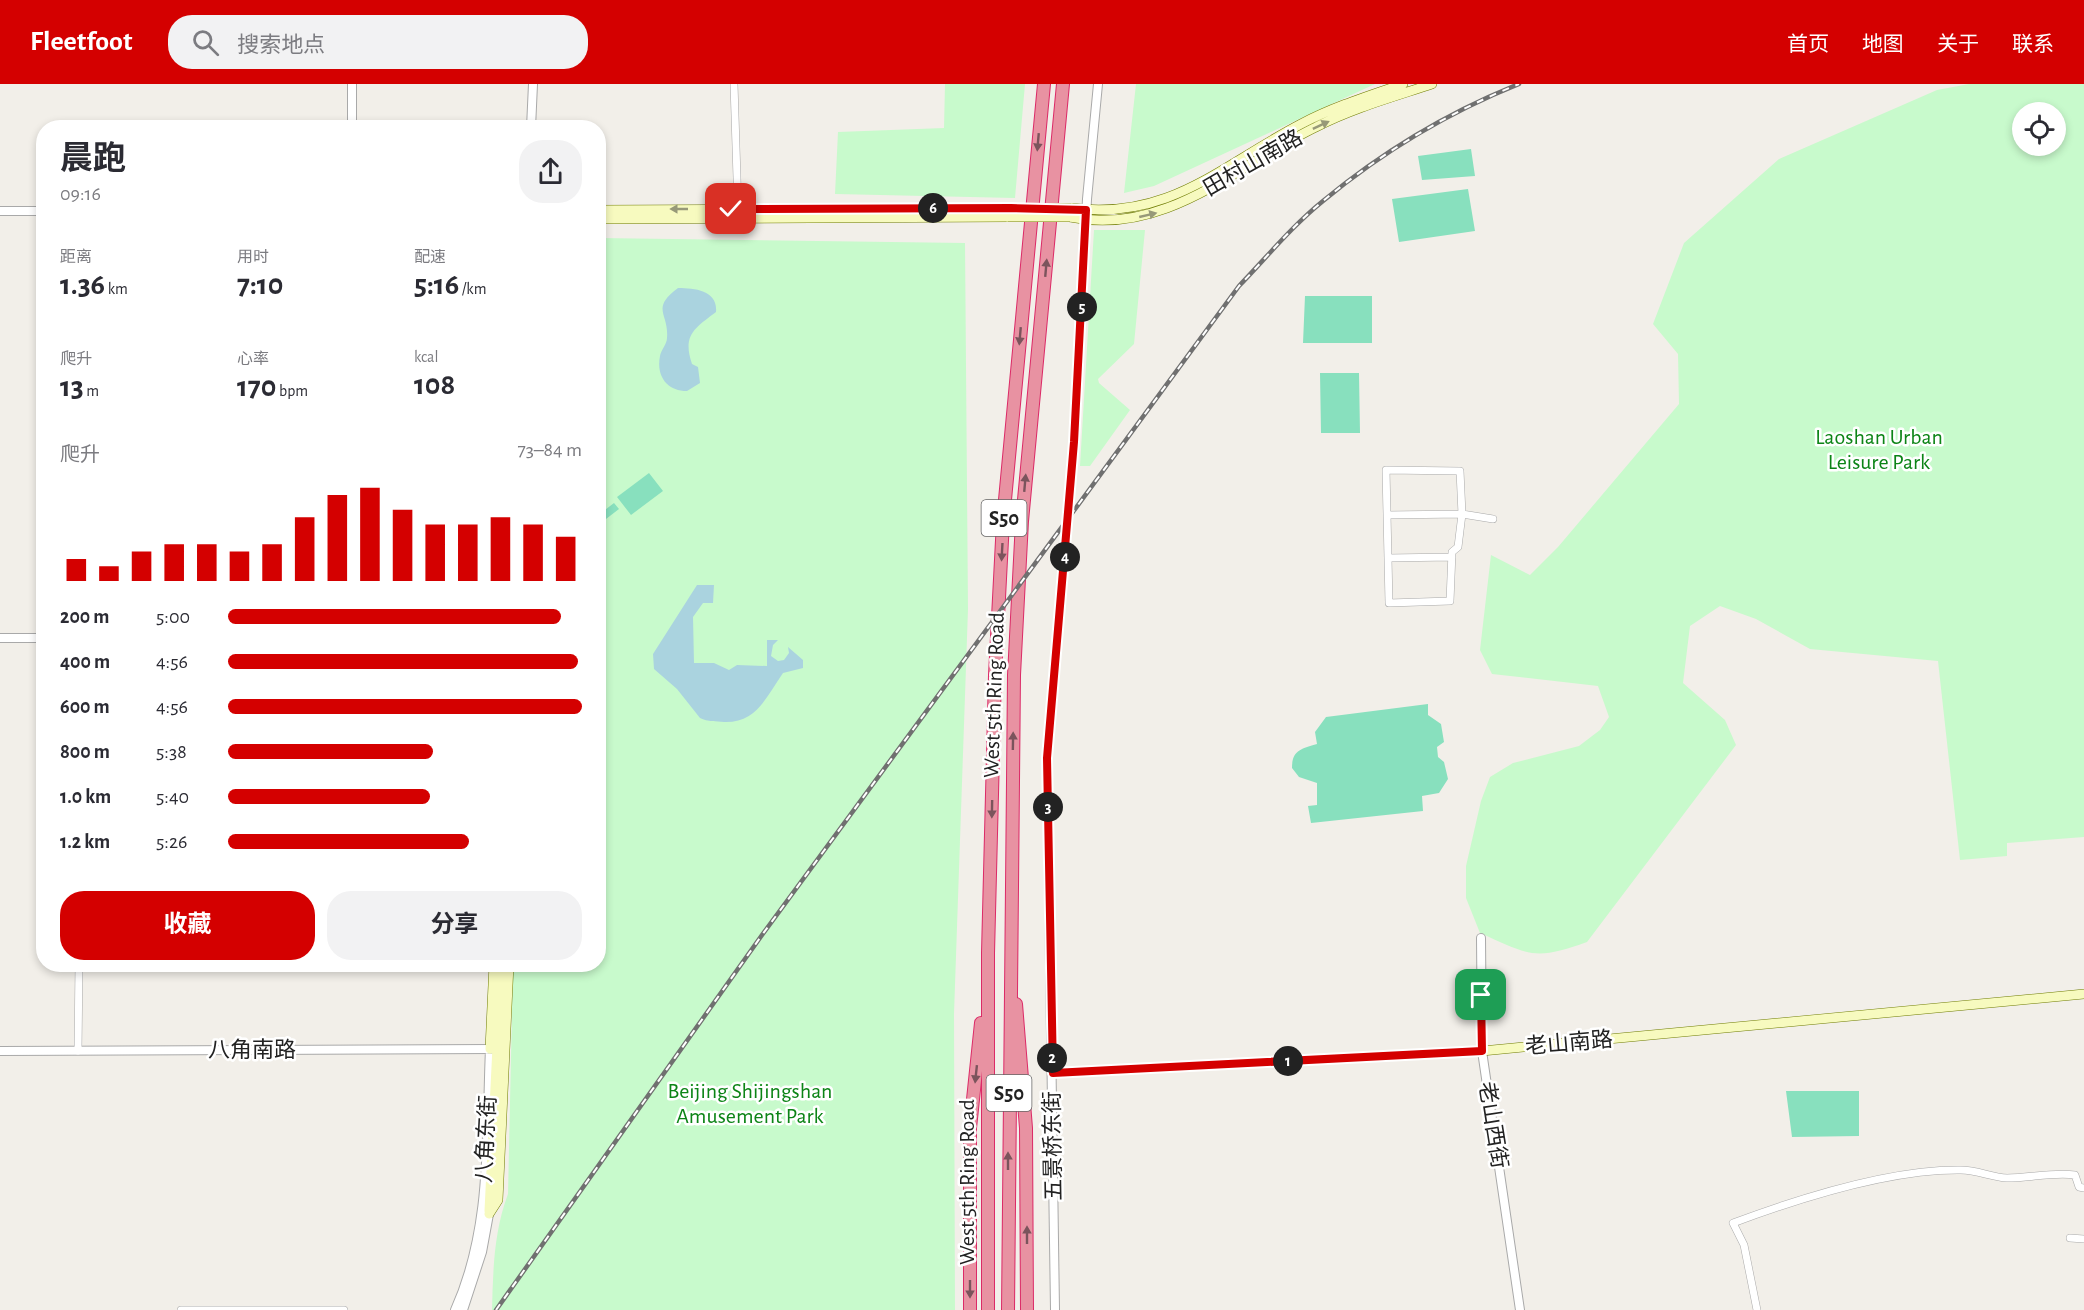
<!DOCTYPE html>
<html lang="zh">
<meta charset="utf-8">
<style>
body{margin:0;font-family:"Alegreya Sans","Noto Sans SC",sans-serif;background:#f2f2f3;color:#2b2b33;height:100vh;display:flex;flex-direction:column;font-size:22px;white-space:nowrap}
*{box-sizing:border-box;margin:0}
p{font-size:20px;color:#7c7c81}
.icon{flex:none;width:33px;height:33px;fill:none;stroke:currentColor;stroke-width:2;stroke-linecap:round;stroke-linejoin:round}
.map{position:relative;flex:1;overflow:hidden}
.drawer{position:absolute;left:36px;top:36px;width:570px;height:852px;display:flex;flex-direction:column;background:#fff;border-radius:24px;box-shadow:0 3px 9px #0003}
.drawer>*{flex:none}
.tools{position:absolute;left:2012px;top:18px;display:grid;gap:12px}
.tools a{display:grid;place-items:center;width:54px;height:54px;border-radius:50%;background:#fff;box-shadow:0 3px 9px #0003;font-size:30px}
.pin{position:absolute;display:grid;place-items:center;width:51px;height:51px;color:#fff;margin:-26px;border-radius:12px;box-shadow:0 3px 9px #0006}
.km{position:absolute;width:30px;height:30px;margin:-15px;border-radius:50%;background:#222;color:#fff;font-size:16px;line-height:30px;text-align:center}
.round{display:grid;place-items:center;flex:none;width:63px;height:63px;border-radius:24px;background:#f2f2f3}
.overview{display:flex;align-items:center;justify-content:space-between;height:102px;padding:0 24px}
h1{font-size:33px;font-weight:700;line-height:45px}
.figures{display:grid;grid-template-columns:repeat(3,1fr);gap:9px;height:102px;padding:6px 24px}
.figures div{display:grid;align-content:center}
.figures b{font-size:30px;font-weight:700}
.figures small{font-size:16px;font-weight:400}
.figures p{font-size:16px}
.chart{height:168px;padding:12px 24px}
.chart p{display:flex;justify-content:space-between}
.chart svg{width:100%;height:108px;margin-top:6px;stroke:#d40000;stroke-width:6}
.button{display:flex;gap:12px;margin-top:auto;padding:12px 24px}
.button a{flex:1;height:69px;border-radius:24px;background:#d40000;color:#fff;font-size:24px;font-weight:700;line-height:69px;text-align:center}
.button a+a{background:#f2f2f3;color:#2b2b33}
ul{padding:0 24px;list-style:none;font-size:20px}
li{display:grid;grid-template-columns:96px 72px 1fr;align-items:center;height:45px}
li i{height:15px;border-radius:8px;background:#d40000}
header{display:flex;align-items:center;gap:36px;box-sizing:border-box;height:84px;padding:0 30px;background:#d40000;color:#fff}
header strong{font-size:28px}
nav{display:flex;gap:33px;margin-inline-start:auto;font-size:21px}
.search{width:420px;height:54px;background:#f2f2f3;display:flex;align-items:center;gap:15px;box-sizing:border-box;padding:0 21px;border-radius:24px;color:#7c7c81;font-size:22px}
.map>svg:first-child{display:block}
.park{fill:#c8facc;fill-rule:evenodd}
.pitch{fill:#88e0be}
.water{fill:#aad3df}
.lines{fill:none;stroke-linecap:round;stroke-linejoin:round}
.minor-casing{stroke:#a9a9a9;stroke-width:8}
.tertiary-casing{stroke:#a9a9a9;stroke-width:10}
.secondary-casing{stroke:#707d05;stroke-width:10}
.motorway-casing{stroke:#dc2a67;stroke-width:14}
.minor{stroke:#fff;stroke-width:7}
.tertiary{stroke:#fff;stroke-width:8}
.secondary{stroke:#f7fabf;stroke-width:9}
.motorway{stroke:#e892a2;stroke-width:12}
.rail-casing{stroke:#707070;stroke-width:4.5}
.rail{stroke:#fff;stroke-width:2;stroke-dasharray:7;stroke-linecap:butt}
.secondary-bridge-casing{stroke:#707d05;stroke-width:10;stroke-linecap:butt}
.secondary-bridge{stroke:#f7fabf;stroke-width:9}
.oneway{fill:#979978}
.oneway2{fill:#7b545c}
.route-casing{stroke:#fff;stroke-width:12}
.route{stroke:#d40000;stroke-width:8}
.labels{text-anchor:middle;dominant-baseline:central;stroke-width:5;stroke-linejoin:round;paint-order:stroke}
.shield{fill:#fff;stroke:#646464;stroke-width:1.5}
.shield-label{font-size:21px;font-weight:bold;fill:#222}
.street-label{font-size:22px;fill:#222;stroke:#fff}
.park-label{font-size:22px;fill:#0c8416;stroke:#fff}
</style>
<header>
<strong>Fleetfoot</strong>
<div class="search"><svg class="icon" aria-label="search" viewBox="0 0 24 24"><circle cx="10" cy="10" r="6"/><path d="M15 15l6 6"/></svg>搜索地点</div>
<nav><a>首页</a><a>地图</a><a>关于</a><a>联系</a></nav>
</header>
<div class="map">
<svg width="2084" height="1226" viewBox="0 0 2084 1226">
<rect width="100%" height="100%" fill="#f2efe9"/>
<path class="park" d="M945,0H1025L1015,114L835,110L838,48L944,44Z
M1136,0H1375L1154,102L1124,109Z
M1969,0H2084V753L2007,759V772L1960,776L1938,577L1810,565L1756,535L1720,522L1690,542L1683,599L1725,636L1736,661L1587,858C1535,877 1529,871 1480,849L1466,814V782L1481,717L1490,693L1513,679L1579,662L1600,646L1609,633L1598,602L1492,590L1480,566L1491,471L1530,491L1558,463L1679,320L1678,270L1653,240L1684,159L1779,75L1937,6ZM2022,28H2055V62H2022Z
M1094,146H1145L1134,260L1098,295L1099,299L1130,326L1090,382H1080Z
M599,154L965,159L968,525L954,930L955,1226H492C493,1186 494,1147 508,1110L513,881L598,880Z"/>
<path class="pitch" d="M1471,65L1475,92L1422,96L1418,72Z
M1468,105L1475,147L1399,158L1392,115Z
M1305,212H1372V259H1303Z
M1320,289H1359L1360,349H1321Z
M649,389L663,407L631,431L617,413Z
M614,419L619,425L606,435L601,429Z
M1428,620V631L1441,640L1444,658L1437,663L1438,673L1444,678L1448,695L1439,709L1422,712L1423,727L1311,739L1308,722L1317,721V699L1299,693L1292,684C1292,666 1301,665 1317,660L1315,648L1326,633Z
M1786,1007H1859V1052L1792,1053Z"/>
<path class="water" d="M678,204C696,204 718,207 716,228C695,244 682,251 692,280L698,283L700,299L687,307C667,307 656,292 660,272C661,266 667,260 667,254C669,229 650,225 678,204Z
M697,501H714L713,519H703L693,533L694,579H714L729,586L737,581L767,582V556H778L773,561L771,572L778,577L784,576L789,569L788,563L803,576V584L783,589C766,613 757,639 724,638C716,637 708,638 700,634L677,605L654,585L653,570Z"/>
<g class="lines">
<g class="minor-casing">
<path id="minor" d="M734,0L738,125
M1387,431L1462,430L1458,463L1452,468L1450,517L1389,519C1388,475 1387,430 1386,386L1460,387L1462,430L1493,435
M1388,474L1452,473
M78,967L79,880
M2070,1154L2084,1155
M181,1226H344
M1757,1226L1744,1161L1733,1139C1800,1114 1890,1085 1961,1086C1977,1086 1991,1093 2007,1094C2030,1094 2053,1088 2075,1091L2079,1103L2084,1104"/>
</g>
<g class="tertiary-casing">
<path id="tertiary" d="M352,0V44
M531,44L533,0
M0,127H44
M0,554H44
M1481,854L1482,967L1520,1226
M0,967L495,965
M455,1226C492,1144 486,1053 490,965
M463,1226L482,1168L489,1130
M1055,1226L1047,674L1074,358L1087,115L1098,0"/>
</g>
<g class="secondary-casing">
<path id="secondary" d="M1071,124C1169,137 1220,82 1301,40C1333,23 1368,12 1403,0
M598,126L1011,124
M1070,133C1165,153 1237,81 1316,43C1353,24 1393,13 1432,0
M598,135L1008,133
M490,965L494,880
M1053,989L1482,967L2084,910
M489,1127L501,880
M489,1130L498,1116L509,880"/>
</g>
<g class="motorway-casing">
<path id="motorway" d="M1016,920L1026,1044L1027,1226
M970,1226V1044L981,939
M988,1226V869L995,591L1003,437L1044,0
M1008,1226L1014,591L1022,437L1063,0"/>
</g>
<use href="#minor" class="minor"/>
<use href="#tertiary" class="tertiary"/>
<use href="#secondary" class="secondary"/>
<use href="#motorway" class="motorway"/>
<g class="rail-casing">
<path id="rail" d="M496,1226L762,851L1239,202C1266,174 1292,142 1323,117C1381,69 1449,28 1519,0"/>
</g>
<use href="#rail" class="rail"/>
<g class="secondary-bridge-casing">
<path id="secondary-bridge" d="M1011,124H1071
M1008,133H1070"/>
</g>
<use href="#secondary-bridge" class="secondary-bridge"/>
</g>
<defs><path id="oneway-solid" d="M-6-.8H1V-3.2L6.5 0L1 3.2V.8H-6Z" transform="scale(1.5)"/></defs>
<g class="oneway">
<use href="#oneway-solid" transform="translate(1321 41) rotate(-25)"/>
<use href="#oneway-solid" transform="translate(679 125) rotate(180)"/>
<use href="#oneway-solid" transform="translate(1148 131) rotate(-13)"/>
</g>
<g class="oneway2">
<use href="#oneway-solid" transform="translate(1038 58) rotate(95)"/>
<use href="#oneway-solid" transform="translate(1046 184) rotate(-85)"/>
<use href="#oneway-solid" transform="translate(1020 252) rotate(95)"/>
<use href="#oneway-solid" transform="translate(1025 399) rotate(-85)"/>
<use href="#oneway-solid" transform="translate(1002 468) rotate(93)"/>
<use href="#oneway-solid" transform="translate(1013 657) rotate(-89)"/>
<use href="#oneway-solid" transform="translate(992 725) rotate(91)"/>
<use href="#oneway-solid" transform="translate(976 990) rotate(96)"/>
<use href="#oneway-solid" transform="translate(1008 1077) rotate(-90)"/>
<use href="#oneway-solid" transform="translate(1027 1151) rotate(-90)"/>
<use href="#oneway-solid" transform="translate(970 1205) rotate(90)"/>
</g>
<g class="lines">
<g class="route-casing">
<path id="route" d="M731,125L1011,124L1086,126L1074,358L1047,674L1053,989L1482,967L1481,911"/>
</g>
<use href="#route" class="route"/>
</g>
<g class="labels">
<g class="shield">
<rect x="981.5" y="416" width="45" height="36" rx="4.5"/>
<rect x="986.5" y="991" width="45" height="36" rx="4.5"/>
</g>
<g class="shield-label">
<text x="1004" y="434">S50</text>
<text x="1009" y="1009">S50</text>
</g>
<g class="street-label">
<text transform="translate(1253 79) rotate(-30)">田村山南路</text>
<text transform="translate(994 611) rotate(-88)">West 5th Ring Road</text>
<text transform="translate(1569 959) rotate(-5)">老山南路</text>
<text x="252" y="966">八角南路</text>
<text transform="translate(1493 1041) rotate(81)">老山西街</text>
<text transform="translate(486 1055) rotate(-87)">八角东街</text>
<text transform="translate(1053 1062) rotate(-91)">五景桥东街</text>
<text transform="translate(967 1098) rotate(-90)">West 5th Ring Road</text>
</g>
<g class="park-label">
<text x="1879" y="353">Laoshan Urban<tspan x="1879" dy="25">Leisure Park</tspan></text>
<text x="750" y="1007">Beijing Shijingshan<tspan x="750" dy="25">Amusement Park</tspan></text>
</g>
</g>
</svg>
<div class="tools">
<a><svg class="icon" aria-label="locate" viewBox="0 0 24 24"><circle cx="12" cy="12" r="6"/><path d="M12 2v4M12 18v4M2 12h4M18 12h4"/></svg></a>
</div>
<div class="pin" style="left:1481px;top:911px;background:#1e9e55"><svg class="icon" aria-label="arrive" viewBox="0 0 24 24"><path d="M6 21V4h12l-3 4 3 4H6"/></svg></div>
<div class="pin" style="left:731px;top:125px;background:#d93025"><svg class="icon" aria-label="check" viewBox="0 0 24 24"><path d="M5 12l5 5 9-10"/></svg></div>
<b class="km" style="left:1288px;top:977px">1</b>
<b class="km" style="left:1052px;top:974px">2</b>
<b class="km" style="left:1048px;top:723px">3</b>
<b class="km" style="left:1065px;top:473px">4</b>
<b class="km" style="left:1082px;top:223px">5</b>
<b class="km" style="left:933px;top:124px">6</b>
<section class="drawer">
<div class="overview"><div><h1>晨跑</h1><p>09:16</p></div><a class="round"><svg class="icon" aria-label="share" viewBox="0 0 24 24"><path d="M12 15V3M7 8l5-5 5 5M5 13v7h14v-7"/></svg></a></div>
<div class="figures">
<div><p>距离</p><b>1.36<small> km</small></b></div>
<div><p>用时</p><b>7:10</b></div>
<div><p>配速</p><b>5:16<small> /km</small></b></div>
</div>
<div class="figures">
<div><p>爬升</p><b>13<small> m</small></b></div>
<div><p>心率</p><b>170<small> bpm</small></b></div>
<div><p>kcal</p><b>108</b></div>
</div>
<div class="chart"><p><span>爬升</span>73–84 m</p>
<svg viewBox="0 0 160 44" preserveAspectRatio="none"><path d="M5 44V35M15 44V38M25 44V32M35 44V29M45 44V29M55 44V32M65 44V29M75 44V18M85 44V9M95 44V6M105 44V15M115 44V21M125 44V21M135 44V18M145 44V21M155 44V26"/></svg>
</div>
<ul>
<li><b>200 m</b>5:00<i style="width:94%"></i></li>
<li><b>400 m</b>4:56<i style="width:99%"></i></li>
<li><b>600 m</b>4:56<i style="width:100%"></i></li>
<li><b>800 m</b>5:38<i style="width:58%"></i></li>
<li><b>1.0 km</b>5:40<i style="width:57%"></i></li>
<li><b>1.2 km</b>5:26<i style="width:68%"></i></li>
</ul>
<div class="button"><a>收藏</a><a>分享</a></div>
</section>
</div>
